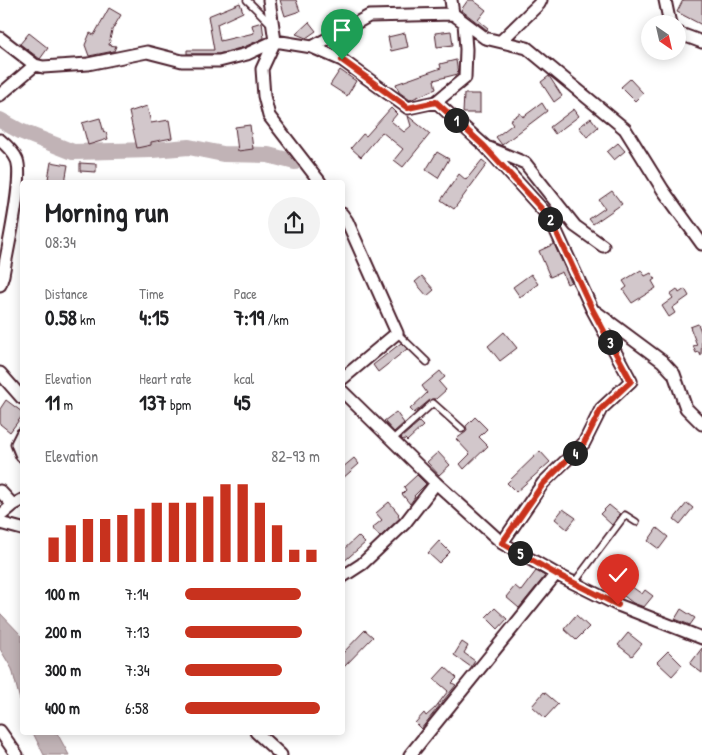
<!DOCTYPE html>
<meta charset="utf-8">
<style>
body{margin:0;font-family:"Patrick Hand",sans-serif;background:#f2f2f2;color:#202124;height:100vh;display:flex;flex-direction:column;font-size:19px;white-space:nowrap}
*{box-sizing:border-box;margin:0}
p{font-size:16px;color:#757577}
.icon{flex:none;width:28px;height:28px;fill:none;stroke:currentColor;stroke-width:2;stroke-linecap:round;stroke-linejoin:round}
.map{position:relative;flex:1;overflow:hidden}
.drawer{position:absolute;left:20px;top:180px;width:325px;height:555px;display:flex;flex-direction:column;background:#fff;border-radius:5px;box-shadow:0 2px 12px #0003}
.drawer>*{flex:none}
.needle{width:32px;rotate:146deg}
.buttons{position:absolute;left:641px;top:15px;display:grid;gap:10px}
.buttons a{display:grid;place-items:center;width:45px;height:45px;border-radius:50%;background:#fff;box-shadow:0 2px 12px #0003;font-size:25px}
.pin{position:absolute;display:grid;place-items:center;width:42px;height:42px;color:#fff;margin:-51px -21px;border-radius:50% 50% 50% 0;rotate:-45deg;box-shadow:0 0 5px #0007}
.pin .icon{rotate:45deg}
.km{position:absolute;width:25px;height:25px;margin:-12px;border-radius:50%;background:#222;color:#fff;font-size:14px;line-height:25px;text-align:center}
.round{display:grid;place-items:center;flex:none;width:52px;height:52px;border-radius:26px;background:#f2f2f2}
.summary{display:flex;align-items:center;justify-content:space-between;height:85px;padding:0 25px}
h1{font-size:28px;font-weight:700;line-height:38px}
.stats{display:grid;grid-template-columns:repeat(3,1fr);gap:8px;height:85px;padding:5px 25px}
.stats div{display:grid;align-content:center}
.stats b{font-size:21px;font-weight:700}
.stats small{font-size:14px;font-weight:400}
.stats p{font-size:14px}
.chart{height:140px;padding:10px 25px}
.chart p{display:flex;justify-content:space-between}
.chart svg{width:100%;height:90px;margin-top:5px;stroke:#c8321e;stroke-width:6}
ul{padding:0 25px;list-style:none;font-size:16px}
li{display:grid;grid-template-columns:80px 60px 1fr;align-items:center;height:38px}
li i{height:12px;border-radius:6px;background:#c8321e}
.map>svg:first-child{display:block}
.water{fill:#c1b3b6;stroke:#91787e}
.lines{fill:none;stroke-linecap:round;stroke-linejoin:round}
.river{stroke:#c1b3b6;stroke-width:16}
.building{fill:#d2c7cb;stroke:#4a1f2b}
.service-casing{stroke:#4a1f2b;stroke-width:9}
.minor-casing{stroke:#4a1f2b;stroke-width:15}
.service{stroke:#fff;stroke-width:5.5}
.minor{stroke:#fff;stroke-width:11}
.route-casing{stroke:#fff;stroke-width:10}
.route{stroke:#c8321e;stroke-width:6}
</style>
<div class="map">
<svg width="702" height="755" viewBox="0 0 702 755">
<rect width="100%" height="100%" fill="#fff"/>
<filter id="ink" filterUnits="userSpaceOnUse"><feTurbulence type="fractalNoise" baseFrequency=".02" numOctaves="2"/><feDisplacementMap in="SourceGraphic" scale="10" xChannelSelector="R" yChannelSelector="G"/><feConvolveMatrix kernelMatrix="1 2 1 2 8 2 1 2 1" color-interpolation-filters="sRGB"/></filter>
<g filter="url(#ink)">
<path class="water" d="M0,613L22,636V708L12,669L0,649Z
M33,733H57L69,755H44Z"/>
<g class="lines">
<path class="river" d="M0,120L20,131L73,152L152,150L189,147L223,154L268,155L295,162"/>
</g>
<path class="building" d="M280,0H296L300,11L285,16Z
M468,0H473L486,10L478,20L488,28L487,30L461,10Z
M683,0H702V25L677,12Z
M240,3L243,12L217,24L220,41L254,33L252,25L262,22L264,38L244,47L218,54H187V50H214L208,16Z
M109,8L121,15L112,30L109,45L116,46L114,51L89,56L85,45L90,33L94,35Z
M309,22L316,31L306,38L296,34Z
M451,31L453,45L437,47L435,33Z
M29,33L48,48L40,59L20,44Z
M405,33L408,47L391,51L388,37Z
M456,60L458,74L434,80L436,89L410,100L399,92L396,84L441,68L440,64Z
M340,70L356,81L347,96L330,85Z
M549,76L562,96L554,102L541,82Z
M630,79L643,93L635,101L621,87Z
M464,94H480V113H463Z
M542,103L547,111L502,145L496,137L513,124L510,120L520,113L523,117Z
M147,106L151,123L169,120L172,138L151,142V145L137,148L129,112Z
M391,108L397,114L391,121L404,132L411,126L408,116L430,134L403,167L394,160L403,149L382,132L361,157L351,148L363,134L366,136Z
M574,109L579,116L555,134L550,127Z
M100,118L104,133L106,132L108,139L88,145L82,123Z
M591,118L598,127L587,137L579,127Z
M250,125L253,149L238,151L235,127Z
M618,143L625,151L614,160L607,152Z
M437,152L449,159L438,178L426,170Z
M482,160L487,164L454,209L441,200L459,174L466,180Z
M51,162L68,165L65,182L48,179Z
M80,163L96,164V172L80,171Z
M612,191L622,204L593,224L589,219L605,208L599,200Z
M554,244L571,282L567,284L562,272L550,277L539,251Z
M641,270L645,276L651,273L655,279L652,281L656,288L632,303L623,290L627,287L623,281Z
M531,274L538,284L520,297L513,287Z
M422,276L434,290L427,296L415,282Z
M677,289L679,293L685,289L689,296L672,308L675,313L669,317L662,306L673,298L670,294Z
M698,324L702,334L701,356L699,352L696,353L693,346L697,345L690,327Z
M504,332L517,348L500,361L488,346Z
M401,343L407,349L378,372L373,365Z
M440,371L445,377L439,382L446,390L436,399L430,400L414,413L410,409L427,393L422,386Z
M6,400L22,412V416L10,432L0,424V409Z
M396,412L404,423L394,432L384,421Z
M475,417L487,429L479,437L488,446L464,469L460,464L470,454L456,439L466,432L467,430L466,426Z
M419,422L423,426L407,441L405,439L403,440L401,438Z
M540,451L550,462L516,492L507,483Z
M438,452L450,465L439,475L427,462Z
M354,458L359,464L342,479V468Z
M417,475L426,484L414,496L415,497L410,504L402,494L406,490L404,487Z
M389,502L399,514L398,515L400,518L380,537L372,528L382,520L376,513Z
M687,503L693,508L680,524L674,519Z
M609,505L620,514L612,525L600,514Z
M563,509L576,518L567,529L555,519Z
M657,528L668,537L659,549L648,541Z
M358,536L365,543L342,563V551Z
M439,541L450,552L439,563L428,553Z
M536,571L545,576L519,608L506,597L515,586L521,591Z
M618,577L642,594L645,590L653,596L644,607L633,603L624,596L622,598L607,591Z
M495,608L507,619L498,629L486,617Z
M681,609L695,618L690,625L675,619Z
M576,615L589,627L576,640L564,629Z
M365,630L373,637L342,669V654Z
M628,633L642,644L632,656L618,645Z
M462,642L468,646L464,653L475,661L471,667L454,655Z
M702,648V673L690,664Z
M668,651L682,665L672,676L657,662Z
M445,667L457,678L452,683L456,685L421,729L415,723L424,713L426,716L435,708L448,691L434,679Z
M544,692L558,704L545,718L532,706Z"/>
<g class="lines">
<g class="service-casing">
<path id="service" d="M247,0L272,25
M397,333L427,362
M392,440L433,403L462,429
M574,583L625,515L636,522"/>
</g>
<g class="minor-casing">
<path id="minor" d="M269,0L275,41L262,69L264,96L269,116L320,182
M451,0L453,14
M665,0L670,24
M678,33L702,42
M0,38L35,65L43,67L88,64L147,52L182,61H219L247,54L275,41L312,47L369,16L453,14L485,38L527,48L625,129L663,190L702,244
M501,41L539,4L541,0
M312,47L342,60L408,108L436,102L465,78L466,49L464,23
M0,95L35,65
M436,102L485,146L550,218L592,309L631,381L601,409L584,443L543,483L502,543
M0,140C6,145 14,153 17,160C24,179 7,251 3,275L0,285
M489,148L525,163L575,226L603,246
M342,214L347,221L397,333L342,379
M596,312L662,361L674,374L686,408L702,424
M0,373L22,398
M342,391L436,483L502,543L556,574L618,605L702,638
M22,434L17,444L22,456
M0,491L13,505
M0,516L13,505L22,500
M0,523L22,529
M342,577L362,564L405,523L436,483
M0,731L17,755
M256,732L281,755
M410,755L556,574"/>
</g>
<use href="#service" class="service"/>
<use href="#minor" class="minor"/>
</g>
</g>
<g class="lines" filter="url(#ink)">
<g class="route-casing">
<path id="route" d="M342,60L408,108L436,102L484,146L550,218L592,309L631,381L601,409L584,443L543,484L502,543L556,574L618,605"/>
</g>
<use href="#route" class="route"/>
</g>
</svg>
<div class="buttons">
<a><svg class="needle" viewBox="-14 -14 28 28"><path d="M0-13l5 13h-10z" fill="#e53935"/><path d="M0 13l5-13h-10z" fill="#757577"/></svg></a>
</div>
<div class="pin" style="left:342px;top:60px;background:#1e9e55"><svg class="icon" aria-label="arrive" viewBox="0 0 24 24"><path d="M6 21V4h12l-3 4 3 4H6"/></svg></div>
<div class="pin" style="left:618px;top:605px;background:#d93025"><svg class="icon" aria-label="check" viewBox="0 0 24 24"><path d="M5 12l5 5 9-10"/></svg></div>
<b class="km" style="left:456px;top:120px">1</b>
<b class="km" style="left:550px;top:219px">2</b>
<b class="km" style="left:610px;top:342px">3</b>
<b class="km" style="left:575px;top:453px">4</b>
<b class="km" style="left:520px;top:553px">5</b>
<section class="drawer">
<div class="summary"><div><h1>Morning run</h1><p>08:34</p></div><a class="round"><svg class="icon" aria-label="share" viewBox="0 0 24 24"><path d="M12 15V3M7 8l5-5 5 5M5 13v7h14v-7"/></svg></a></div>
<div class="stats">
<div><p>Distance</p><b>0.58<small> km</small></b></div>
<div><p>Time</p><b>4:15</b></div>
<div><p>Pace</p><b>7:19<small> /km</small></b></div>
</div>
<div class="stats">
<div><p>Elevation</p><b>11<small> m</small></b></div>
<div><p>Heart rate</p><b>137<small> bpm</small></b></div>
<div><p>kcal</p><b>45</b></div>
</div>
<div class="chart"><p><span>Elevation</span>82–93 m</p>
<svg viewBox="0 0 160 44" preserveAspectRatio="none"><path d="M5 44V32M15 44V26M25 44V23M35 44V23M45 44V21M55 44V18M65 44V15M75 44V15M85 44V15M95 44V12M105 44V6M115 44V6M125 44V15M135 44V26M145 44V38M155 44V38"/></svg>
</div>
<ul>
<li><b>100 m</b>7:14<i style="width:86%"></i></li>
<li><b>200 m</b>7:13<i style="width:87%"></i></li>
<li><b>300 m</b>7:34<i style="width:72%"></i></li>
<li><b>400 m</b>6:58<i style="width:100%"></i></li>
</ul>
</section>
</div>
